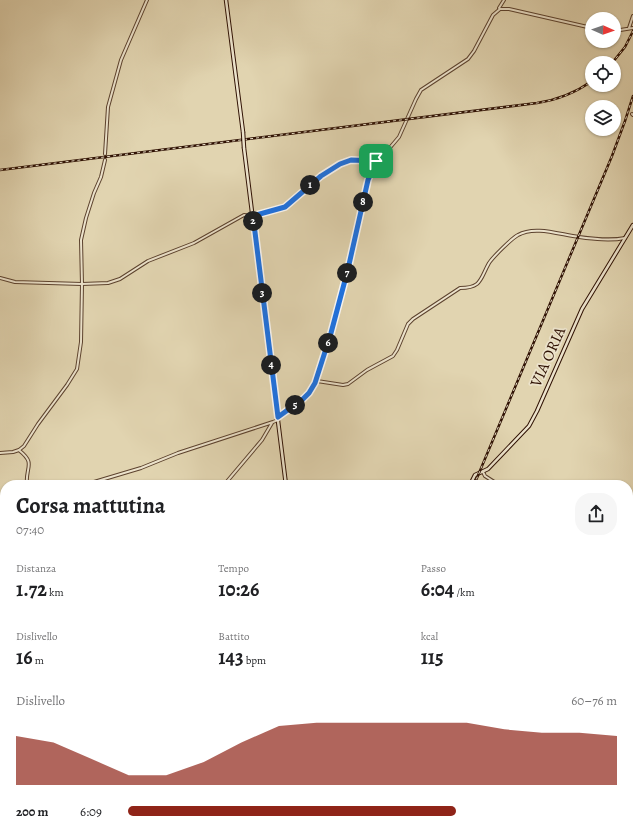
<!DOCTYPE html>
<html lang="it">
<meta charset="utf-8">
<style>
body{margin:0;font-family:Alegreya,serif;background:#f6f6f6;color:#202124;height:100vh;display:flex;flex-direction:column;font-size:15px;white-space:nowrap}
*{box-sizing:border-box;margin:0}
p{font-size:13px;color:#757577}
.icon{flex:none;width:22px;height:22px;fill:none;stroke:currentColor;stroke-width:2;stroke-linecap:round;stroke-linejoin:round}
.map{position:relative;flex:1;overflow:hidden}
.panel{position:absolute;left:0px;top:480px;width:633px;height:354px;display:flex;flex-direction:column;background:#fff;border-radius:16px 16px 0 0;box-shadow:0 1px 3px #0004}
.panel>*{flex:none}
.needle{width:26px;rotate:92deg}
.buttons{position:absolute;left:585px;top:12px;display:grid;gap:8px}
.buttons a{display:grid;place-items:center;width:36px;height:36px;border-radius:50%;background:#fff;box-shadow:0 1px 3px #0004;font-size:20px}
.pin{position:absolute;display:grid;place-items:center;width:34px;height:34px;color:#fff;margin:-17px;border-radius:8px;box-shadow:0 2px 6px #0006}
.km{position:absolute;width:20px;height:20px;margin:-10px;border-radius:50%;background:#222;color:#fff;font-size:11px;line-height:20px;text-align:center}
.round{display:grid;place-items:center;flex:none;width:42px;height:42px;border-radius:16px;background:#f6f6f6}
.headline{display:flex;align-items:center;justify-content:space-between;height:68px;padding:0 16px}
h1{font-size:22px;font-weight:700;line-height:30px}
.figures{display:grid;grid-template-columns:repeat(3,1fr);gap:6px;height:68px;padding:4px 16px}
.figures div{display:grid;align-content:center}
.figures b{font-size:20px;font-weight:700}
.figures small{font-size:11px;font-weight:400}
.figures p{font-size:11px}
.chart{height:112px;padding:8px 16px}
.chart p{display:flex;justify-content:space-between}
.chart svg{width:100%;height:72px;margin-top:4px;fill:#8f2418;opacity:.7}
ul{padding:0 16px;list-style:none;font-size:13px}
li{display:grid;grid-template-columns:64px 48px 1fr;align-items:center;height:30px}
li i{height:10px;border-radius:5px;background:#8f2418}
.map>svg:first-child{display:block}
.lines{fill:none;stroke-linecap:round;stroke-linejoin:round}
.minor-casing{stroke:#5c422e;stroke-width:4}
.secondary-casing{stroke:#2f1103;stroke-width:4.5}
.minor{stroke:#ece3cc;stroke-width:2}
.secondary{stroke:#ece3cc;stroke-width:2.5}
.rail-casing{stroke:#2f1103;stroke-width:2.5}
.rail{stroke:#ece3cc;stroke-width:1;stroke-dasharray:3;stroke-linecap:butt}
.secondary-bridge-casing{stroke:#2f1103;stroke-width:4.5;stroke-linecap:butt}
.secondary-bridge{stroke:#ece3cc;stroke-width:2.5}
.route-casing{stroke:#fff;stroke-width:8}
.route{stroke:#1a73e8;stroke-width:5}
.labels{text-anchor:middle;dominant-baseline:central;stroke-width:3.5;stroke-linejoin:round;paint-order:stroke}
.street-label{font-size:16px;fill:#2f1103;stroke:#ece3cc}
</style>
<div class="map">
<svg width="633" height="834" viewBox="0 0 633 834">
<rect width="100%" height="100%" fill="#e1d4b0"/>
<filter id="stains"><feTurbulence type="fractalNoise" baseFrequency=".005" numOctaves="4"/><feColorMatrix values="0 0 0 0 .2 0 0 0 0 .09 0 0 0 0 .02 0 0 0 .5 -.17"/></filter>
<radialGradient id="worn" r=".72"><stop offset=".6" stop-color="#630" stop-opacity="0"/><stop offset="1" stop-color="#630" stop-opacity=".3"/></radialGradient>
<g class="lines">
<g class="minor-casing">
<path id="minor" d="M499,8L504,0
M629,28L633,16
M614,31L633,28
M632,114L633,115
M105,154L108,107L121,60L147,0
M0,278L15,282L82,284L108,283L120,279L148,261L194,243L244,215L253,216L285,207L319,177L345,162L351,160L374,161L382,157L399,137L416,99L421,90L468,59L474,51L493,15L500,9H509L592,28
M315,383L331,333L348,269L368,180L375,161
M278,417C286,411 296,406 304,399C309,394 311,385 317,381L343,385L348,384L367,370L393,356L397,350L408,324L413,319L460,288C482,288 480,279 489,263C493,257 512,238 518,235C535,225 561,235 579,237C594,239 610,241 625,238
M20,451C36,464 25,467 27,485
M0,453L13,452L19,450L24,446L38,424L67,385L77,369L81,342L82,284L81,240L86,218L94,193L101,177L105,160
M483,472L485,476L499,485
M84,485L141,468L178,453L273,422L278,420
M224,485L262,440L272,423
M628,569L633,565
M628,703L633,699
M628,779L633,767
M0,827L2,811L5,808
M462,834L468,829
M616,834V829"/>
</g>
<g class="secondary-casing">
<path id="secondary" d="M226,0L243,132
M244,148L286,485
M470,485L475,475L488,469L529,426L537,411L582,309L633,225
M246,834L249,829"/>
</g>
<use href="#minor" class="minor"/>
<use href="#secondary" class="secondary"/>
<g class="rail-casing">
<path id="rail" d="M612,63L625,47L633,31
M0,170L537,103C557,100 575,93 592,81
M474,485L612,156L625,121L633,96
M329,834L331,829"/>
</g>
<use href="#rail" class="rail"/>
<g class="secondary-bridge-casing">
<path id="secondary-bridge" d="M243,132L244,148"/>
</g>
<use href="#secondary-bridge" class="secondary-bridge"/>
</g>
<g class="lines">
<g class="route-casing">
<path id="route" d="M351,160L376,161L368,180L348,269L331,333L315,383L309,393L303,399L278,417L253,216L285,207L321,176L340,164Z"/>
</g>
<use href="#route" class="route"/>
</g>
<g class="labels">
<g class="street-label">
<text transform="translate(548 357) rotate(-66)">VIA ORIA</text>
</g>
</g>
<rect width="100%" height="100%" filter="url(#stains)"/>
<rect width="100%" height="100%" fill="url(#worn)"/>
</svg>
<div class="buttons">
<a><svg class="needle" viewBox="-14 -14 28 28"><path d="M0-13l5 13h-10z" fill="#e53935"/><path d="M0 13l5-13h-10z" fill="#757577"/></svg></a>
<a><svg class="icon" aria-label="locate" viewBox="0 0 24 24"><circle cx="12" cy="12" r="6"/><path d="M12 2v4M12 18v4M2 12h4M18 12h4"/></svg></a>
<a><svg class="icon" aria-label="layers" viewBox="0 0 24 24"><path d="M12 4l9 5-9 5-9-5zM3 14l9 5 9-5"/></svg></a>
</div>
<div class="pin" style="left:376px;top:161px;background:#1e9e55"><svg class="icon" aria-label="arrive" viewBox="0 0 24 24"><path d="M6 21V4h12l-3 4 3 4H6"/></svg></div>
<b class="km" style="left:310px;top:185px">1</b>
<b class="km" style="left:253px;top:221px">2</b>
<b class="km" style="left:262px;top:293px">3</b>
<b class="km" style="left:271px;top:365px">4</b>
<b class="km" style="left:295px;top:405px">5</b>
<b class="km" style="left:328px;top:343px">6</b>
<b class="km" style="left:347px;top:273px">7</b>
<b class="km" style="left:363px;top:202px">8</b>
<section class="panel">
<div class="headline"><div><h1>Corsa mattutina</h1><p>07:40</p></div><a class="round"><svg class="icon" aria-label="share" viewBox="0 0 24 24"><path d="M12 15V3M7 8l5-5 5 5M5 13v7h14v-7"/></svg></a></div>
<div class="figures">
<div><p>Distanza</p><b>1.72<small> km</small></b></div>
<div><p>Tempo</p><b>10:26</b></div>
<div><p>Passo</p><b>6:04<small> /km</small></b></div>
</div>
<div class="figures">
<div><p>Dislivello</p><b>16<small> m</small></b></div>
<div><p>Battito</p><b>143<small> bpm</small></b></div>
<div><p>kcal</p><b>115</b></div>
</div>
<div class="chart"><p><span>Dislivello</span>60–76 m</p>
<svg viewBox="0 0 160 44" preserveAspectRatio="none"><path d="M0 44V14L10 18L20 28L30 38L40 38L50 30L60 18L70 8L80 6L90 6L100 6L110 6L120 6L130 10L140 12L150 12L160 14V44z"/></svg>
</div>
<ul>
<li><b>200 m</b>6:09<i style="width:67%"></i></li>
</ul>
</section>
</div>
